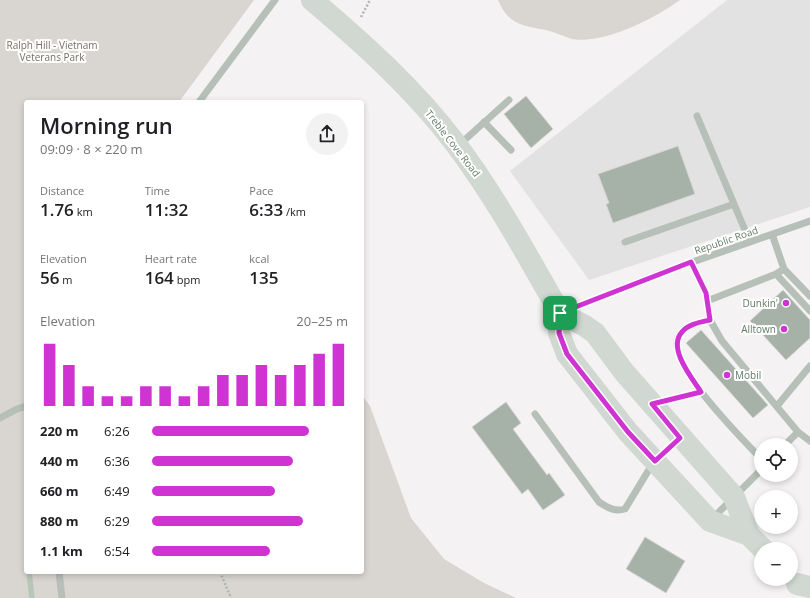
<!DOCTYPE html>
<meta charset="utf-8">
<style>
body{margin:0;font-family:"Open Sans",sans-serif;background:#f2f2f2;color:#202124;height:100vh;display:flex;flex-direction:column;font-size:15px;white-space:nowrap}
*{box-sizing:border-box;margin:0}
p{font-size:13px;color:#757577}
.icon{flex:none;width:22px;height:22px;fill:none;stroke:currentColor;stroke-width:2;stroke-linecap:round;stroke-linejoin:round}
.map{position:relative;flex:1;overflow:hidden}
.drawer{position:absolute;left:24px;top:100px;width:340px;height:474px;display:flex;flex-direction:column;background:#fff;border-radius:4px;box-shadow:0 2px 6px #0003}
.drawer>*{flex:none}
.buttons{position:absolute;left:754px;top:438px;display:grid;gap:8px}
.buttons a{display:grid;place-items:center;width:44px;height:44px;border-radius:50%;background:#fff;box-shadow:0 2px 6px #0003;font-size:20px}
.pin{position:absolute;display:grid;place-items:center;width:34px;height:34px;color:#fff;margin:-17px;border-radius:8px;box-shadow:0 2px 6px #0006}
.round{display:grid;place-items:center;flex:none;width:42px;height:42px;border-radius:21px;background:#f2f2f2}
.headline{display:flex;align-items:center;justify-content:space-between;height:68px;padding:0 16px}
h1{font-size:22px;font-weight:600;line-height:30px}
.figures{display:grid;grid-template-columns:repeat(3,1fr);gap:6px;height:68px;padding:4px 16px}
.figures div{display:grid;align-content:center}
.figures b{font-size:17px;font-weight:600}
.figures small{font-size:11px;font-weight:400}
.figures p{font-size:11px}
.chart{height:112px;padding:8px 16px}
.chart p{display:flex;justify-content:space-between}
.chart svg{width:100%;height:72px;margin-top:4px;stroke:#cf34d3;stroke-width:6}
ul{padding:0 16px;list-style:none;font-size:13px}
li{display:grid;grid-template-columns:64px 48px 1fr;align-items:center;height:30px}
li i{height:10px;border-radius:5px;background:#cf34d3}
.map>svg:first-child{display:block}
.built{fill:#e3e2e2}
.green{fill:#d9d5d1}
.lines{fill:none;stroke-linecap:round;stroke-linejoin:round}
.stream{stroke:#b8c6b8;stroke-width:5.5}
.building{fill:#a6b2a7;stroke:#d6d4d5}
.path{stroke:#b0b7b1;stroke-width:2.5;stroke-dasharray:2 2;stroke-linecap:butt}
.minor{stroke:#b7bfb9;stroke-width:7}
.major{stroke:#d1d8d1;stroke-width:22}
.highway{stroke:#d1d8d1;stroke-width:22}
.route-casing{stroke:#fff;stroke-width:8}
.route{stroke:#cf34d3;stroke-width:5}
.poi-dot{fill:#cf34d3;stroke:#fff;stroke-width:1.5}
.labels{text-anchor:middle;dominant-baseline:central;stroke-width:4;stroke-linejoin:round;paint-order:stroke}
.park-label{font-size:10px;fill:#786f65;stroke:#fff}
.street-label{font-size:10px;fill:#637a66;stroke:#fff}
.poi-label{font-size:10px;fill:#637a66;stroke:#fff;text-anchor:end}
</style>
<div class="map">
<svg width="810" height="598" viewBox="0 0 810 598">
<rect width="100%" height="100%" fill="#f5f2f3"/>
<path class="built" d="M727,0H810V207L589,280L510,171Z"/>
<path class="green" d="M0,0H254L179,102H26V572H362V395L370,406L411,518L444,559L484,583L516,598H0Z
M498,0H680C654,19 605,44 572,39C564,37 555,32 546,30C522,26 508,24 498,0Z"/>
<g class="lines">
<path class="stream" d="M29,572L32,598"/>
</g>
<path class="building" d="M526,96L553,129L531,148L504,114Z
M678,146L695,194L613,223L606,204L609,203L598,174Z
M783,290L810,320V338L786,360L750,321Z
M701,330L768,405L753,418L686,343Z
M506,402L521,423L513,429L547,475L549,473L565,495L543,510L528,489L522,494L472,427Z
M645,537L685,561L666,593L626,569Z"/>
<g class="lines">
<path class="path" d="M361,17L370,0
M220,572L231,598"/>
<path class="minor" d="M199,102L275,0
M697,116L750,242
M484,122L511,150
M459,145L509,100
M772,234L784,269L810,296
M625,242L734,204
M691,262L706,293L710,320L722,341L798,432L785,445
M776,274L810,311
M707,301L776,274L784,269
M566,311L664,272L810,221
M710,320C699,323 684,325 678,337C666,364 743,439 761,459
M656,403L701,392
M777,406L810,366
M535,414L599,502C608,508 615,512 625,509L653,463
M0,418L17,409L26,406
M798,432L810,441
M713,518L761,470
M59,572L62,598"/>
<path class="major" d="M312,0C363,43 415,90 455,143C495,196 527,255 560,313L559,333L567,354L628,432L710,521L749,535
M560,313L585,326L595,333L624,372L734,497L749,535L763,549"/>
<path class="highway" d="M797,584L810,587"/>
</g>
<g class="lines">
<g class="route-casing">
<path id="route" d="M691,262L706,293L710,320C701,322 688,324 682,332C667,348 692,378 701,392L652,404L680,438L655,461L628,432L567,354L559,333L560,313Z"/>
</g>
<use href="#route" class="route"/>
</g>
<g class="poi-dot">
<circle cx="786" cy="303" r="4"/>
<circle cx="784" cy="329" r="4"/>
<circle cx="727" cy="375" r="4"/>
</g>
<g class="labels">
<g class="park-label">
<text x="52" y="45">Ralph Hill - Vietnam<tspan x="52" dy="12">Veterans Park</tspan></text>
</g>
<g class="street-label">
<text transform="translate(453 143) rotate(52)">Treble Cove Road</text>
<text transform="translate(726 240) rotate(-19)">Republic Road</text>
</g>
<g class="poi-label">
<text x="778" y="303">Dunkin'</text>
<text x="776" y="329">Alltown</text>
<text x="735" y="375" text-anchor="start">Mobil</text>
</g>
</g>
</svg>
<div class="buttons">
<a><svg class="icon" aria-label="locate" viewBox="0 0 24 24"><circle cx="12" cy="12" r="6"/><path d="M12 2v4M12 18v4M2 12h4M18 12h4"/></svg></a>
<a>+</a>
<a>−</a>
</div>
<div class="pin" style="left:560px;top:313px;background:#1e9e55"><svg class="icon" aria-label="arrive" viewBox="0 0 24 24"><path d="M6 21V4h12l-3 4 3 4H6"/></svg></div>
<section class="drawer">
<div class="headline"><div><h1>Morning run</h1><p>09:09 · 8 × 220 m</p></div><a class="round"><svg class="icon" aria-label="share" viewBox="0 0 24 24"><path d="M12 15V3M7 8l5-5 5 5M5 13v7h14v-7"/></svg></a></div>
<div class="figures">
<div><p>Distance</p><b>1.76<small> km</small></b></div>
<div><p>Time</p><b>11:32</b></div>
<div><p>Pace</p><b>6:33<small> /km</small></b></div>
</div>
<div class="figures">
<div><p>Elevation</p><b>56<small> m</small></b></div>
<div><p>Heart rate</p><b>164<small> bpm</small></b></div>
<div><p>kcal</p><b>135</b></div>
</div>
<div class="chart"><p><span>Elevation</span>20–25 m</p>
<svg viewBox="0 0 160 44" preserveAspectRatio="none"><path d="M5 44V6M15 44V19M25 44V32M35 44V38M45 44V38M55 44V32M65 44V32M75 44V38M85 44V32M95 44V25M105 44V25M115 44V19M125 44V25M135 44V19M145 44V12M155 44V6"/></svg>
</div>
<ul>
<li><b>220 m</b>6:26<i style="width:80%"></i></li>
<li><b>440 m</b>6:36<i style="width:72%"></i></li>
<li><b>660 m</b>6:49<i style="width:63%"></i></li>
<li><b>880 m</b>6:29<i style="width:77%"></i></li>
<li><b>1.1 km</b>6:54<i style="width:60%"></i></li>
</ul>
</section>
</div>
